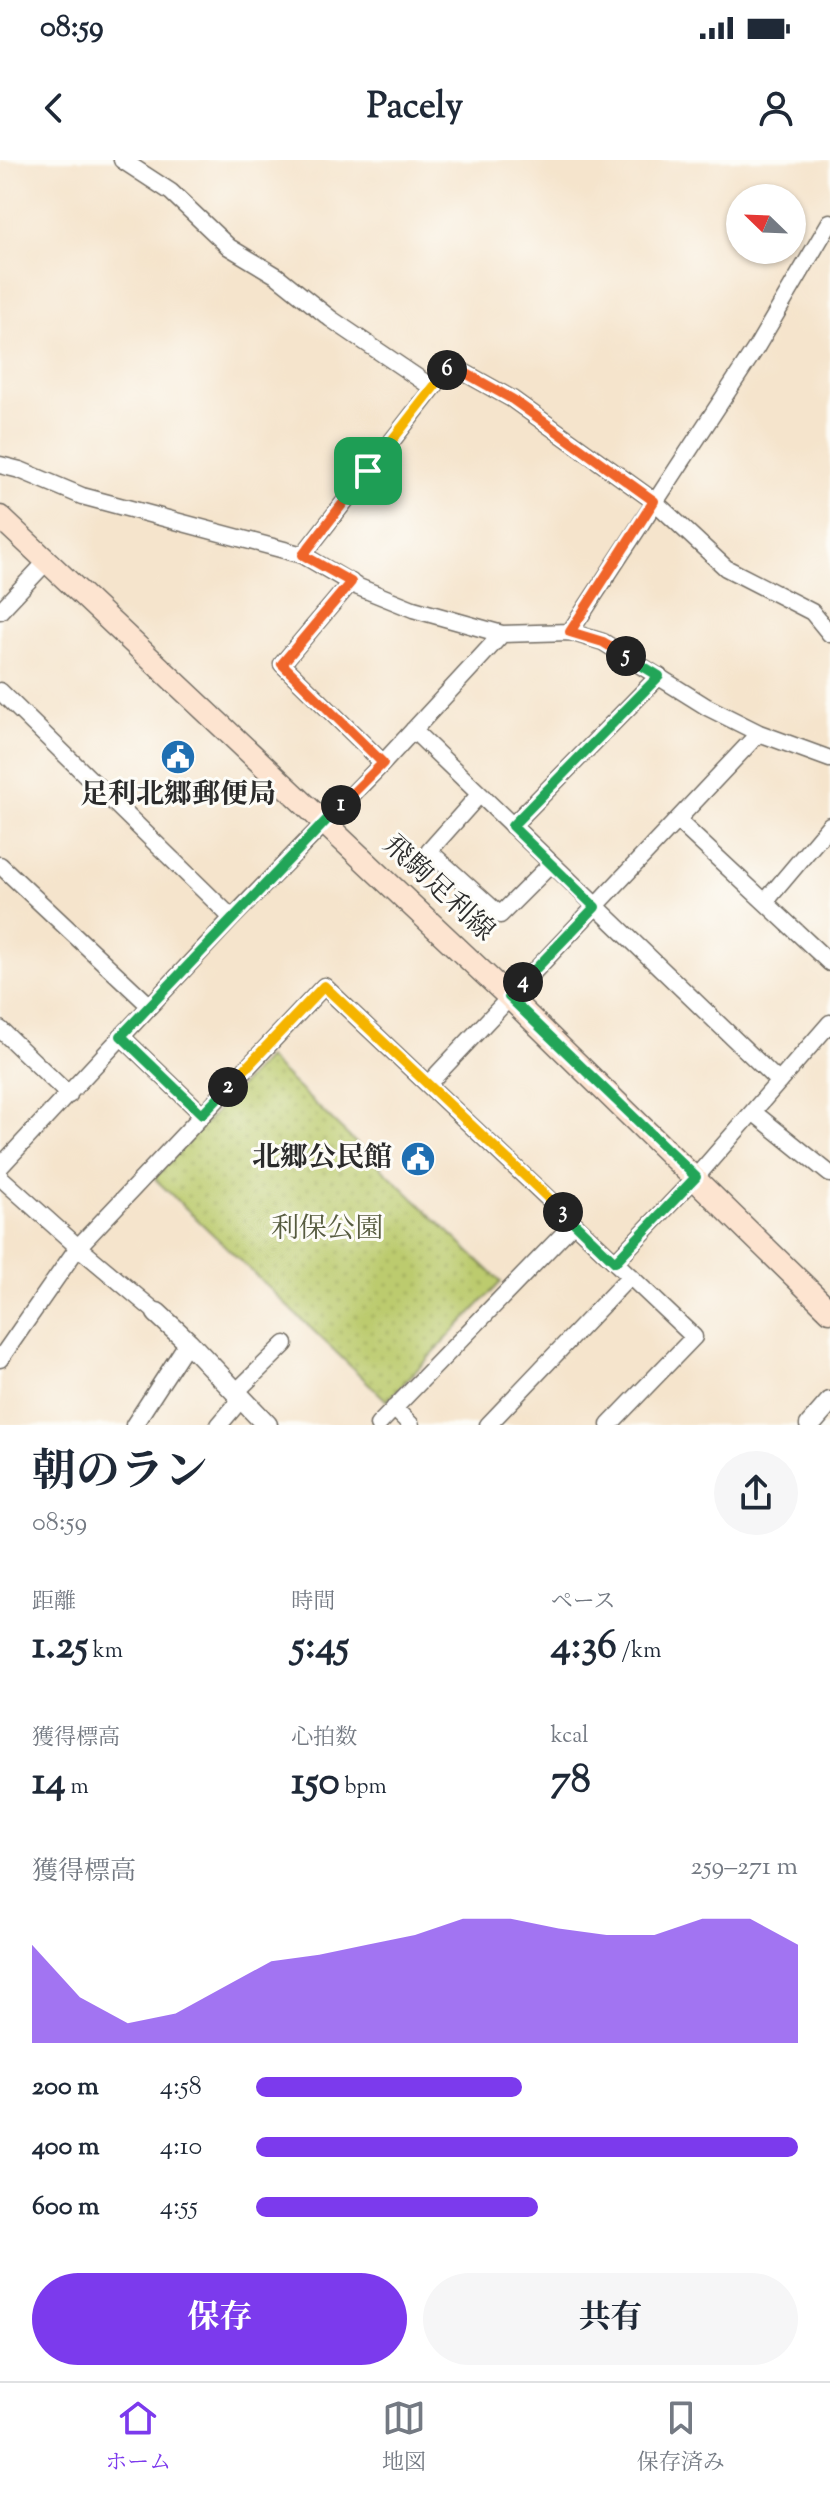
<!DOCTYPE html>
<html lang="ja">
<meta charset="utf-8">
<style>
body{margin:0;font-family:"Sorts Mill Goudy","Noto Serif JP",serif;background:#f6f6f7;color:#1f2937;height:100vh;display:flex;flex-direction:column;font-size:30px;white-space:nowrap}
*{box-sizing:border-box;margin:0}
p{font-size:26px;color:#747a83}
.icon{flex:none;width:44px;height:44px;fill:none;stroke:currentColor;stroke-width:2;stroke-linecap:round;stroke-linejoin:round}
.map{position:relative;height:1265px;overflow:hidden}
.side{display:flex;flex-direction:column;background:#fff;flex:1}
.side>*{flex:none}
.needle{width:52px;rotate:293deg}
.controls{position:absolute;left:726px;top:24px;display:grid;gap:16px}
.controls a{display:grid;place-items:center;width:80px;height:80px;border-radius:50%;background:#fff;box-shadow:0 2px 6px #0004;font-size:40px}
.pin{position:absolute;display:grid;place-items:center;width:68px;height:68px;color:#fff;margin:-34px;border-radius:16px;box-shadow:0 4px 12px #0006}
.km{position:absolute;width:40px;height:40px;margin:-20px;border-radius:50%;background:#222;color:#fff;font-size:22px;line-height:40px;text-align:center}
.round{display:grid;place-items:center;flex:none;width:84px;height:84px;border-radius:42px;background:#f6f6f7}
.head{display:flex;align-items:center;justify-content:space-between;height:136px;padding:0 32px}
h1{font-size:44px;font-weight:700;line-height:60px}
.metrics{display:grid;grid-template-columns:repeat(3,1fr);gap:12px;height:136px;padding:8px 32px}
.metrics div{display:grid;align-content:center}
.metrics b{font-size:40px;font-weight:700}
.metrics small{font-size:22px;font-weight:400}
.metrics p{font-size:22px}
.chart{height:224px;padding:16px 32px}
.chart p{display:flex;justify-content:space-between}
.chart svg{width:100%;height:144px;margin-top:8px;fill:#7c3aed;opacity:.7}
.action{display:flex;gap:16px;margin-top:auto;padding:16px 32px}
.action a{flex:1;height:92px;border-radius:48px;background:#7c3aed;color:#fff;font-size:32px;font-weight:700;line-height:92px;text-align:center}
.action a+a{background:#f6f6f7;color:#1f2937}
ul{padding:0 32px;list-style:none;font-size:26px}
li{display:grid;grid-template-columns:128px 96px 1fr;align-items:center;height:60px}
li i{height:20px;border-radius:10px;background:#7c3aed}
.status{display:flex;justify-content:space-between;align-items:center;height:56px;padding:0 40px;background:#fff;direction:ltr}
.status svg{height:22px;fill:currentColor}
header{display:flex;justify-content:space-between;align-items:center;height:104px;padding:0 32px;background:#fff;font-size:36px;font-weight:700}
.menu{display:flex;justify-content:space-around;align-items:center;height:112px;border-top:2px solid #e0e1e3;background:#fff;font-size:22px;color:#747a83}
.menu a{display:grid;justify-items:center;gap:4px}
.menu .current{color:#7c3aed}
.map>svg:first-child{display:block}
.park{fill:url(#park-dots);stroke:#747b4c;stroke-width:2}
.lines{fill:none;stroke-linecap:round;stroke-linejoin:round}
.minor-casing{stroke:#726c63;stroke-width:19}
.tertiary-casing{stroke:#726c63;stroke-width:23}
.secondary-casing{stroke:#726c63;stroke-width:25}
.minor{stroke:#fff;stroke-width:16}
.tertiary{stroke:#fff;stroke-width:20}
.secondary{stroke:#fde4d0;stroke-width:22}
.split-1-casing{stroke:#fff;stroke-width:16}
.split-2-casing{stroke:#fff;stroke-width:16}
.split-3-casing{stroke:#fff;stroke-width:16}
.split-4-casing{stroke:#fff;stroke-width:16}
.split-5-casing{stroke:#fff;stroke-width:16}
.split-6-casing{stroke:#fff;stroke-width:16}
.split-7-casing{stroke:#fff;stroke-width:16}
.split-1{stroke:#f0652b;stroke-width:10}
.split-2{stroke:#22a559;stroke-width:10}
.split-3{stroke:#f5b400;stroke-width:10}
.split-4{stroke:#22a559;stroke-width:10}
.split-5{stroke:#22a559;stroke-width:10}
.split-6{stroke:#f0652b;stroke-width:10}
.split-7{stroke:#f5b400;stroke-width:10}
.labels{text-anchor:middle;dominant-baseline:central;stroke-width:6;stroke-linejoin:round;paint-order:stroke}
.poi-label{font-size:28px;font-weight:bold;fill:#2b2b2b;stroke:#fdfcf7}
.street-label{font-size:28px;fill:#2b2b2b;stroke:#fdfcf7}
.park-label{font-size:28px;fill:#565b3f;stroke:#fdfcf7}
</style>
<div class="status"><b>08:59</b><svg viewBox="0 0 49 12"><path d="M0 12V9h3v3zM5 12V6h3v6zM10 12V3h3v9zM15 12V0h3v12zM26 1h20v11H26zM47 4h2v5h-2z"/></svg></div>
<header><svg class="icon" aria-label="back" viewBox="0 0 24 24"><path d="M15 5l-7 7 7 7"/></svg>Pacely<svg class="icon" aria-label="person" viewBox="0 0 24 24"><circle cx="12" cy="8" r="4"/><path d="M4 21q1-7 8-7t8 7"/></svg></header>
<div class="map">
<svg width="830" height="1265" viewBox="0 0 830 1265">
<defs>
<pattern id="park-dots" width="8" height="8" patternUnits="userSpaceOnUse" patternTransform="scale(2)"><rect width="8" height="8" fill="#bccb6e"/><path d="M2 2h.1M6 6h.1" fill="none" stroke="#a2ae5f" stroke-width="1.8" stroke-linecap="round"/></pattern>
</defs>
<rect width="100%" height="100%" fill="#fdfcf7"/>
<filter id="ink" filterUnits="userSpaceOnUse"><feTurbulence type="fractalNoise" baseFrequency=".0125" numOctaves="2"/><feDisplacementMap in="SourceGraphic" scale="16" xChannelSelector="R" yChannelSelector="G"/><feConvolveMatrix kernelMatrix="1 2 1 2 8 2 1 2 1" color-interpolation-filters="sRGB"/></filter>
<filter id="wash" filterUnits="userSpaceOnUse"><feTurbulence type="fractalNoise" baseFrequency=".006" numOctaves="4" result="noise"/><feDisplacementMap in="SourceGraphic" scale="32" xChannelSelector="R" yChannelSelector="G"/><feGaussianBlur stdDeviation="1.8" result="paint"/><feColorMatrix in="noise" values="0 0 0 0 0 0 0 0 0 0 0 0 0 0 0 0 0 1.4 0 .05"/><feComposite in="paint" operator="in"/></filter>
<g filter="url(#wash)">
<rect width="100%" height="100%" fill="#f5e4cc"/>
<path class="park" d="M267,898L501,1122L387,1241L154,1018Z"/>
</g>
<g filter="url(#ink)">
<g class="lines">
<g class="minor-casing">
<path id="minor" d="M122,0L171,32L229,87L277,116L331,159L433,228
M0,305L20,310L82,336L303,395L356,426L413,449L502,474L570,472L603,482L707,547L759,573L830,599
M303,395L451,205L512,239L654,341L726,408L812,452L830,474
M351,422L282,504L383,603
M0,451L48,400
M570,472L756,188L830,62
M0,531L232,758
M413,570L779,922
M479,635L429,691L500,755L551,704
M677,660L830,803
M512,666L659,516
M0,705L150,846
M765,742L830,665
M0,869L69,935
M121,876L202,954
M428,924L759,573
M753,952L830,1014
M0,1007L232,758L383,603L502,474
M0,1017L78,1087L157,1153
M615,1102L696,1017L830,863
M0,1199L78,1087L324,826L694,1177L609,1265
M236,1232L285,1184
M394,1248L411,1265
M134,1265L188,1182
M219,1265L242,1238
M378,1265L574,1063
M488,1265L630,1116"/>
</g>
<g class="tertiary-casing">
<path id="tertiary" d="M157,1153L188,1182L267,1265
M810,1265L830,1242"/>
</g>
<g class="secondary-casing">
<path id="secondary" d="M0,357L509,837L830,1151"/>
</g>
<use href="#minor" class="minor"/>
<use href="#tertiary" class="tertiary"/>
<use href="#secondary" class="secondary"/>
</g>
</g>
<g class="lines" filter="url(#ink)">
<g class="split-1-casing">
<path id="split-1" d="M341,645L383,603L282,504L351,422L303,395L368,311"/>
</g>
<g class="split-2-casing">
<path id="split-2" d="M228,927L202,954L121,876L341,645"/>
</g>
<g class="split-3-casing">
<path id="split-3" d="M228,927L324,826L563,1052"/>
</g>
<g class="split-4-casing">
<path id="split-4" d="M523,822L509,837L696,1017L615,1102L563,1052"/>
</g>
<g class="split-5-casing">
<path id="split-5" d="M523,822L595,747L512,666L659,516L626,496"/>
</g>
<g class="split-6-casing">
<path id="split-6" d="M447,210L451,205L512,239L654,341L570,472L603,482L626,496"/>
</g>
<g class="split-7-casing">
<path id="split-7" d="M368,311L447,210"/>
</g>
<use href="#split-1" class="split-1"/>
<use href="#split-2" class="split-2"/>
<use href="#split-3" class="split-3"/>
<use href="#split-4" class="split-4"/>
<use href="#split-5" class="split-5"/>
<use href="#split-6" class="split-6"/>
<use href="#split-7" class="split-7"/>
</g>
<defs>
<g id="civic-disc" transform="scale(1.8)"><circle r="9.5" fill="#1f6fb2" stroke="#fdfcf7"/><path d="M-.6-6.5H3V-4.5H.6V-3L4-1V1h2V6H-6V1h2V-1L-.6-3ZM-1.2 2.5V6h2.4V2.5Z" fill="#fff"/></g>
</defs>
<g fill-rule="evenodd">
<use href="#civic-disc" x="178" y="597"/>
<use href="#civic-disc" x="418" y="999"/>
</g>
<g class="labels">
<g class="poi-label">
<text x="178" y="636">足利北郷郵便局</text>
<text x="392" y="999" text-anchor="end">北郷公民館</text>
</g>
<g class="street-label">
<text transform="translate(438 729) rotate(43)">飛駒足利線</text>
</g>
<g class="park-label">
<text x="327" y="1070">利保公園</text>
</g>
</g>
</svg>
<div class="controls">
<a><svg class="needle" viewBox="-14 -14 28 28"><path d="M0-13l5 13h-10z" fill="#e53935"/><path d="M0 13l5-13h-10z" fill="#747a83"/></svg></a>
</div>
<div class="pin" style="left:368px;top:311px;background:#1e9e55"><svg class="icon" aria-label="arrive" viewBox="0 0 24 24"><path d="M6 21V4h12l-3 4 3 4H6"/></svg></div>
<b class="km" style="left:341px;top:645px">1</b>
<b class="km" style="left:228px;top:927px">2</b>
<b class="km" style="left:563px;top:1052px">3</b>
<b class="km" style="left:523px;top:822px">4</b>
<b class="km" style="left:626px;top:496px">5</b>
<b class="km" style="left:447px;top:210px">6</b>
</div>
<section class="side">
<div class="head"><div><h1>朝のラン</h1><p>08:59</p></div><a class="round"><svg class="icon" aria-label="share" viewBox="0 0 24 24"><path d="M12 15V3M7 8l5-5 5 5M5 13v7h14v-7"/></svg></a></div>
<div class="metrics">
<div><p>距離</p><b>1.25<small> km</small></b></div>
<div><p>時間</p><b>5:45</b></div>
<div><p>ペース</p><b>4:36<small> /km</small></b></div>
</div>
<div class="metrics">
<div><p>獲得標高</p><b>14<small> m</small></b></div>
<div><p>心拍数</p><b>150<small> bpm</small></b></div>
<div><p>kcal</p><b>78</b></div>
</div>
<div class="chart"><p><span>獲得標高</span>259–271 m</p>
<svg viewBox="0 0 160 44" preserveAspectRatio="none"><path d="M0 44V14L10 30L20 38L30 35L40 27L50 19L60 17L70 14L80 11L90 6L100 6L110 9L120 11L130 11L140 6L150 6L160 14V44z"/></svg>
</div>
<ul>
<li><b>200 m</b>4:58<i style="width:49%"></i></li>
<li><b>400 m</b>4:10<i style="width:100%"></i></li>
<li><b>600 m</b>4:55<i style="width:52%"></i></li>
</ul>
<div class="action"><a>保存</a><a>共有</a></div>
</section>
<nav class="menu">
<a class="current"><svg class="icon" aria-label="home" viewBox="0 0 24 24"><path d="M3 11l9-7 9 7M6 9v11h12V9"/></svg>ホーム</a>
<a><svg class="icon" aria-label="map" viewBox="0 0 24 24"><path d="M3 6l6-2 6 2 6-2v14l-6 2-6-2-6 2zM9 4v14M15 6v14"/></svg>地図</a>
<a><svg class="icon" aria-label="saved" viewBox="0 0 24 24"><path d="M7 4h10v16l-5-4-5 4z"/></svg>保存済み</a>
</nav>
